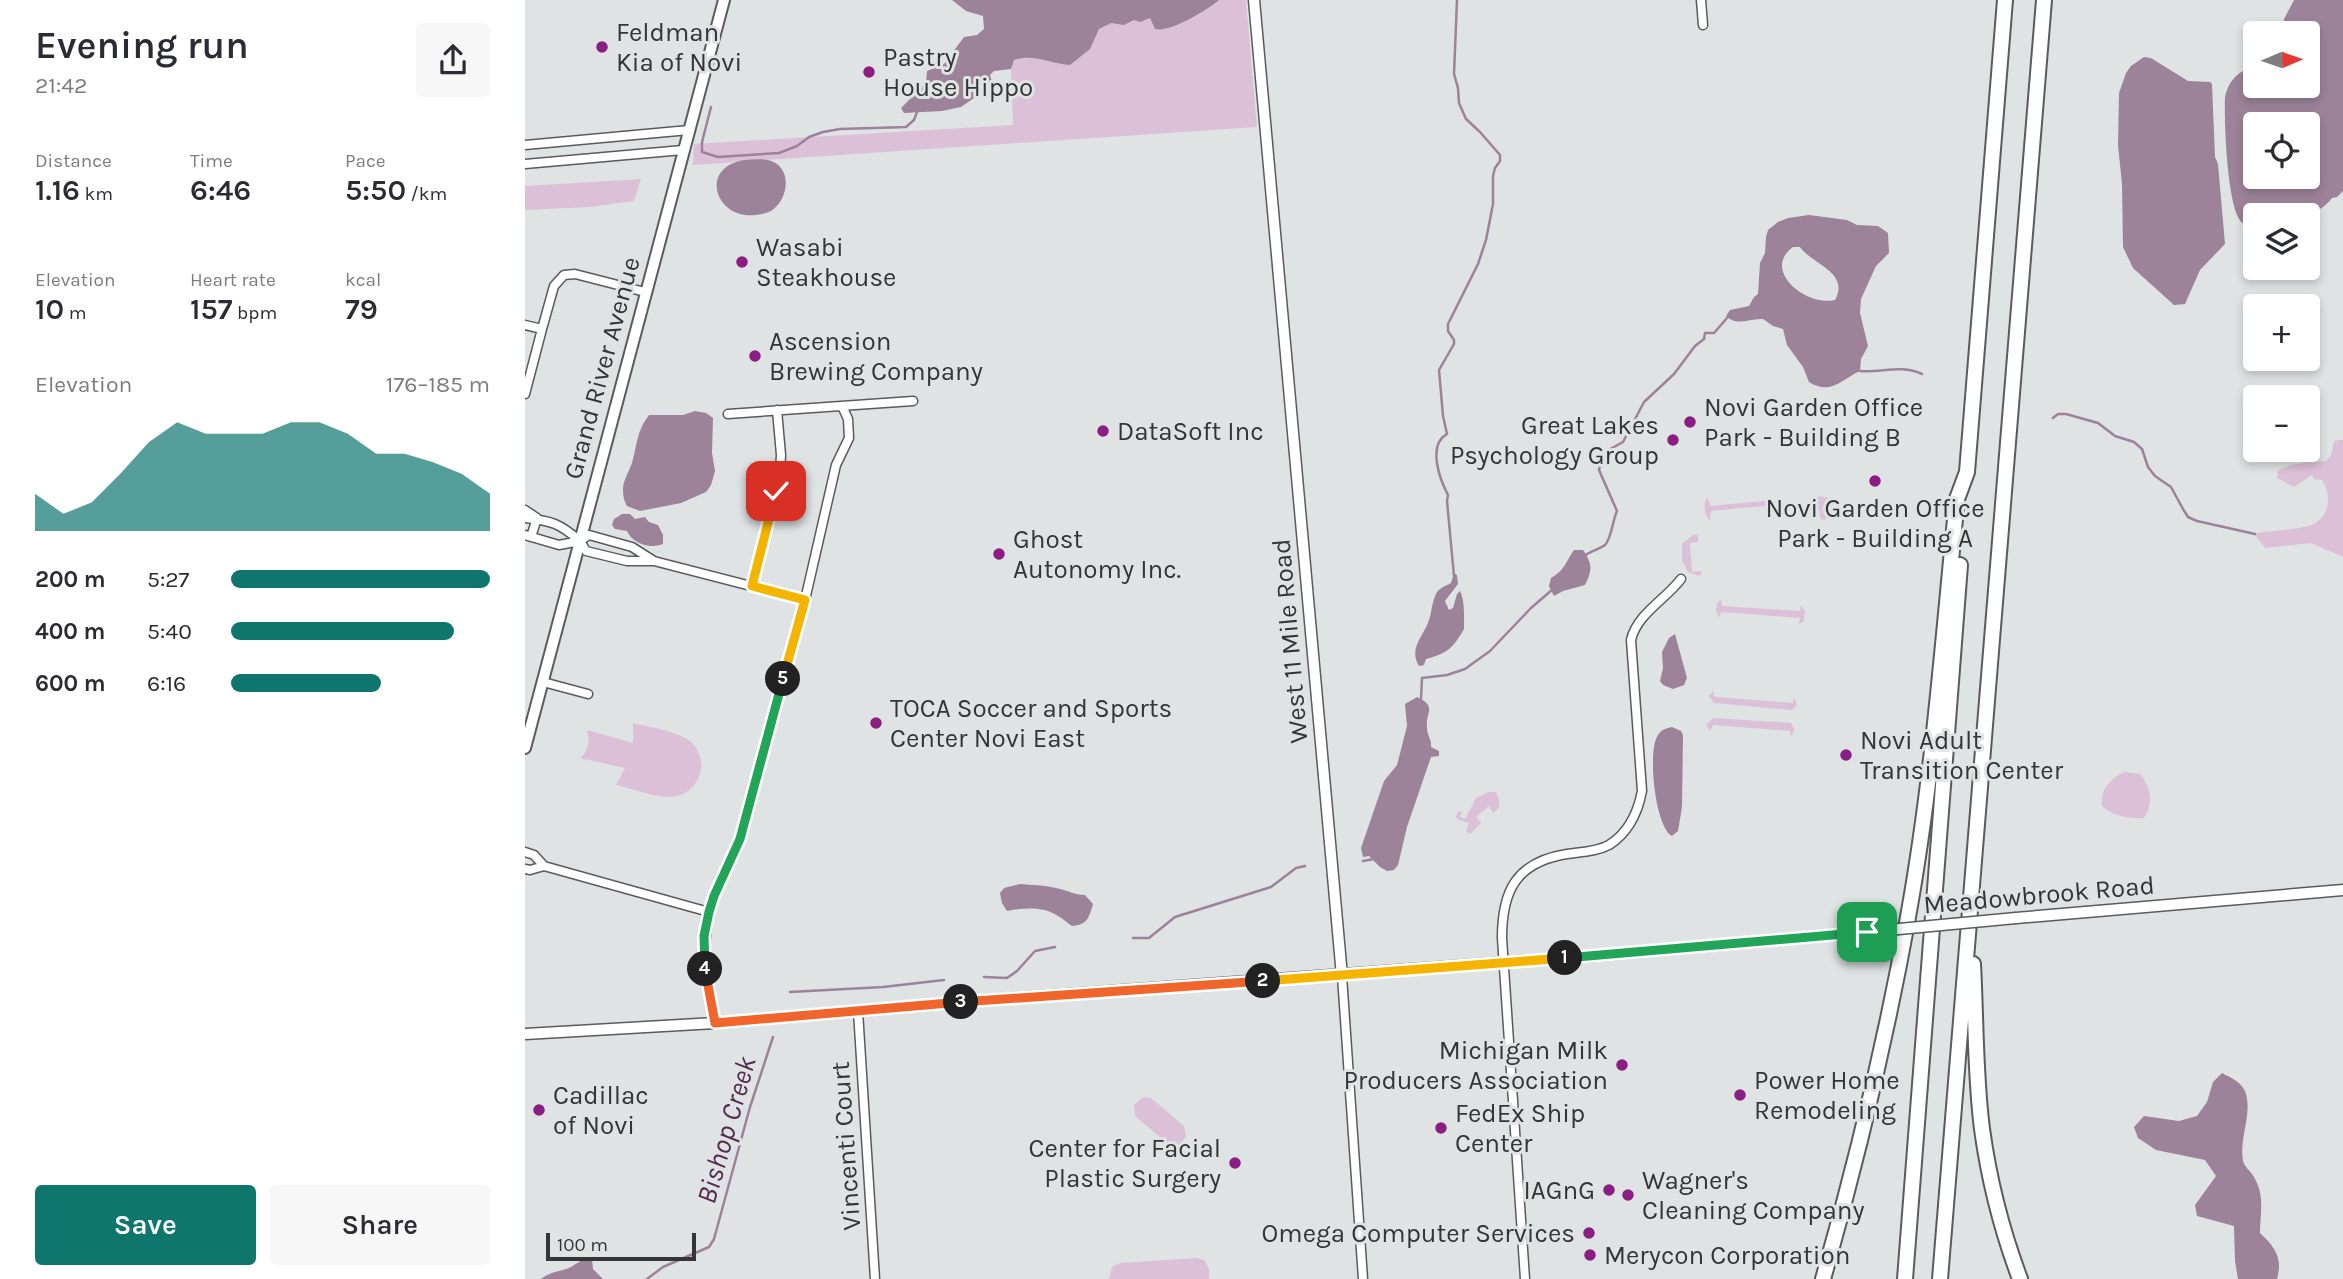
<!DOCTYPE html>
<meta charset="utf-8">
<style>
body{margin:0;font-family:Karla,sans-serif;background:#f7f7f7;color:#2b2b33;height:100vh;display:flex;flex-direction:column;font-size:26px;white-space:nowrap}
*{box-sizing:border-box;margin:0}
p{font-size:23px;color:#7c7c81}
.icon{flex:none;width:38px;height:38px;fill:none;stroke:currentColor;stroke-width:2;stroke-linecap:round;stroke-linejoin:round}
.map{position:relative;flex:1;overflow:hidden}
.sheet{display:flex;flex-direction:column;background:#fff;width:525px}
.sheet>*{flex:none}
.needle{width:46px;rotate:88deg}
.fabs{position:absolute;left:1718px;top:21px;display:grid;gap:14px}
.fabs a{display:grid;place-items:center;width:77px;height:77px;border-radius:7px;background:#fff;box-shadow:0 4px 10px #0003;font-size:35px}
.scale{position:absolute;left:21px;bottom:18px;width:150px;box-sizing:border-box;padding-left:7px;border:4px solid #343636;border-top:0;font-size:19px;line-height:24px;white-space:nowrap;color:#343636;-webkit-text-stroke:5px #dfe3e3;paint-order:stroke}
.pin{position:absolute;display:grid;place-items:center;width:60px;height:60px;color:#fff;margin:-30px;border-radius:14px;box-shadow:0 4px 10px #0006}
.km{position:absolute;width:35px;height:35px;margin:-18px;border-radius:50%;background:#222;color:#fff;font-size:19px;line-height:35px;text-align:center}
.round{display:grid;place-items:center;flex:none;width:74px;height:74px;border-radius:7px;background:#f7f7f7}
.overview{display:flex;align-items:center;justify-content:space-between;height:119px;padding:0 35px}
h1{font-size:38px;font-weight:600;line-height:52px}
.metrics{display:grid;grid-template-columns:repeat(3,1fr);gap:10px;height:119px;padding:7px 35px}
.metrics div{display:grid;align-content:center}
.metrics b{font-size:30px;font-weight:600}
.metrics small{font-size:19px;font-weight:400}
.metrics p{font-size:19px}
.chart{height:196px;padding:14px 35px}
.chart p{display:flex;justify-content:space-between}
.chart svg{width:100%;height:126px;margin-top:7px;fill:#0f766e;opacity:.7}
.action{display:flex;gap:14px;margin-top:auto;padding:14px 35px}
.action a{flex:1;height:80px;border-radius:7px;background:#0f766e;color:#fff;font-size:28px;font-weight:600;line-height:80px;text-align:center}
.action a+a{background:#f7f7f7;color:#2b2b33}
ul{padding:0 35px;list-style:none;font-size:23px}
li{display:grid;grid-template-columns:112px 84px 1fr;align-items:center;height:52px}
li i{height:18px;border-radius:9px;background:#0f766e}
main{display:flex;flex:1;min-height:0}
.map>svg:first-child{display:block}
.green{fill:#dcc0d7}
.water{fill:#9d8399;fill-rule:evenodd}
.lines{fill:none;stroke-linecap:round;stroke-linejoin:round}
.stream{stroke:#9d8399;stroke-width:2.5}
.minor-casing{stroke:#585c5c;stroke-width:11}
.tertiary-casing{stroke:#585c5c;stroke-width:13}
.secondary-casing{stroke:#585c5c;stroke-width:14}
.motorway-casing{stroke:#585c5c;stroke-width:18}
.minor{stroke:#fff;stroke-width:8}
.tertiary{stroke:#fff;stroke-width:10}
.secondary{stroke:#fff;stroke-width:10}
.motorway{stroke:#fff;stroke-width:14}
.tertiary-bridge-casing{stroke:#585c5c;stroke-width:13;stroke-linecap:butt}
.tertiary-bridge{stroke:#fff;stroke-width:10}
.split-1-casing{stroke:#fff;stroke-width:14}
.split-2-casing{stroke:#fff;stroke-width:14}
.split-3-casing{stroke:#fff;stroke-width:14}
.split-4-casing{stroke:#fff;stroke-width:14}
.split-5-casing{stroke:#fff;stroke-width:14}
.split-6-casing{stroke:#fff;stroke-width:14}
.split-1{stroke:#22a559;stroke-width:9}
.split-2{stroke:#f5b400;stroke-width:9}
.split-3{stroke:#f0652b;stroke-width:9}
.split-4{stroke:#f0652b;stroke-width:9}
.split-5{stroke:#22a559;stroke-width:9}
.split-6{stroke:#f5b400;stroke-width:9}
.poi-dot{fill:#8b1e83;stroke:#dfe3e3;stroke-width:2.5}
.labels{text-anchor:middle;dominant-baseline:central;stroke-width:6;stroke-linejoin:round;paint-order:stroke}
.poi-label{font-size:26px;fill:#343636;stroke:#dfe3e3;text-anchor:start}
.street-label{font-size:26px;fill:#343636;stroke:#dfe3e3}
.water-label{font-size:28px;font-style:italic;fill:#532d4e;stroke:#dfe3e3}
</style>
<main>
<section class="sheet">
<div class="overview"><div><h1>Evening run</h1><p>21:42</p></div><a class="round"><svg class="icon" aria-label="share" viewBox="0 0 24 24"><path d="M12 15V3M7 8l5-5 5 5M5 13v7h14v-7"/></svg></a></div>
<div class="metrics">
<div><p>Distance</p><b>1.16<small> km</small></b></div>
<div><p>Time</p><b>6:46</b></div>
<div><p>Pace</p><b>5:50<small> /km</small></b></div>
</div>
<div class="metrics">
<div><p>Elevation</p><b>10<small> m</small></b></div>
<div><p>Heart rate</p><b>157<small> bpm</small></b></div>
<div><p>kcal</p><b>79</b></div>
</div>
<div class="chart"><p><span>Elevation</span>176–185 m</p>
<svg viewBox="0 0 160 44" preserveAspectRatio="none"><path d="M0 44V31L10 38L20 34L30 24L40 13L50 6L60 10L70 10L80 10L90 6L100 6L110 10L120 17L130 17L140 20L150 24L160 31V44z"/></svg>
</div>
<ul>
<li><b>200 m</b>5:27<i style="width:100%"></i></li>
<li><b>400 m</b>5:40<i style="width:86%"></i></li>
<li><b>600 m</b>6:16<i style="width:58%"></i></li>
</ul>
<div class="action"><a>Save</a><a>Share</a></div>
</section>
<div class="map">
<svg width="1818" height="1279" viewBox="0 0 1818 1279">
<rect width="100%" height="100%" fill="#dfe3e3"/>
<path class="green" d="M483,0H721L732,127L168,165L169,144L488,125Z
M116,179L109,201L64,207L0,210V186Z
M1815,440H1818V557L1786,543L1740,548L1730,535L1732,533C1748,531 1767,530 1783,526C1804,521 1808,496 1797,480L1789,479L1787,475L1769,487L1752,478L1753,471C1768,462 1784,463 1801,461L1806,455L1809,441Z
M1293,496L1305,498L1304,515L1299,520L1295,519V511L1238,506L1186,511L1185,521C1179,515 1178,504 1182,498L1186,506L1238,501L1291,506Z
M1168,535H1173V542L1165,543L1167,572L1175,571L1177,573L1174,576L1163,572L1157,560V544Z
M1196,600L1197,606L1275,611L1276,605L1280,611L1279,621L1274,624L1275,618L1197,612L1194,617C1190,613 1190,602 1196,600Z
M1188,691L1190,697L1268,703L1269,697L1272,705L1267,710L1189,703L1184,696Z
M1188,718L1266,723L1270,730L1265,737V731L1188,725L1185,731L1181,725Z
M108,723C124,727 159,732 169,745C186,766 171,796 145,797C128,797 108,789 91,785L100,768L55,758C64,751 65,739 62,730L108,743Z
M1599,772L1615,774C1626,788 1629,802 1619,818C1604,819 1588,816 1577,806C1576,788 1584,780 1599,772Z
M964,792H971L974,799V808L968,813L964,806L951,817L956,823L945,834L941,831L944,823L932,819L931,816L934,811L937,812L935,817L940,819L951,798Z
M618,1097L626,1098L659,1126L661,1137L655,1144H643L610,1116L609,1105Z
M671,1258L679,1260L684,1269V1279H584L587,1267L595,1263Z"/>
<path class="water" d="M427,0H694C682,10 645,33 630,29L625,18L615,22L609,20L599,25L586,23L574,29L565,49L545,65C526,64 508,53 489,60L486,69L469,71L465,75L468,85L436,107L417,111L379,113L376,108L401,83L402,71L419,64L439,37L452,35L459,29L458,16L441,11Z
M1769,0H1818V191L1812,197L1807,198C1789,222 1759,215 1731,215V229C1724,228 1716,224 1713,217C1702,195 1699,122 1700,97C1704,79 1714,71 1731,65V86H1783V33H1758L1759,19ZM1731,124H1783V177H1731Z
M1619,57L1626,58L1663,81L1685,82L1687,84L1690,157L1693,164L1700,244L1675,270L1660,304L1649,305L1608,268L1598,247L1597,184L1593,145L1594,93L1601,73L1606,66Z
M220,160C230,160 243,157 252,164C269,177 259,208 241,213C192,228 170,167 220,160Z
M1284,215L1322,220L1332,225L1353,226L1363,233L1364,253L1351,266L1336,299L1335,313L1343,346L1336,359L1335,371C1317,379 1306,396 1284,382L1278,367L1262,345L1258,329L1248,326L1238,319C1225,318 1212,327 1201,316L1205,310L1224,306L1229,297L1233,294L1235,263L1240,253L1241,237L1243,230L1253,222L1263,218ZM1268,247H1275C1288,265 1325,272 1310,300C1281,307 1236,270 1268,247Z
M170,411L181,413L188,418L187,453L190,471L186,485L181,492L156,503L115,511L102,506C99,501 98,496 98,490C98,480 104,472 107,463C112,445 112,430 124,415H158Z
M97,514H105L110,519L120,517L124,522L133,525L138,535V544C125,549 108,544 102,531L90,529L87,525L89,519Z
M1049,550H1058C1068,564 1067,571 1060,585L1038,591L1029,596L1024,586L1026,578C1040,570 1040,563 1049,550Z
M929,573L932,575L933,584L920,601L924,610L928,608L932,594L935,591C940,600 939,619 939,629C928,648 923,653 901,659L899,665L894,666C883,648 899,636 904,620C907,610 907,601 912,592C916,587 921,586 926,583Z
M1150,634L1162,678L1159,685L1148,689L1138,685L1135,681L1138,668L1137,652L1144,638Z
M892,697C913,707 900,712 902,728C902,736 907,739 906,747L914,751V756L906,757L882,827L873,865L869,870L862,871L855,867L844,856L838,857L836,848L859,781L872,765L882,726L880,704Z
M1147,727L1156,731L1158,735L1157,807L1153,831L1147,836C1130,827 1122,750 1133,735C1136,730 1141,728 1147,727Z
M495,884C507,885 519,885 531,888C542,890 549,895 560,895L568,904C564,918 562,925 547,926C542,923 539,919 533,916C518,906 498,908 482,911L477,903L475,893L479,888Z
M1697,1073C1707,1078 1718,1083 1721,1094C1727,1116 1714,1138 1718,1161C1720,1168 1727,1172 1730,1179C1740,1197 1735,1214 1735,1233C1750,1247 1758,1258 1752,1279H1713L1710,1261L1709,1226L1672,1216L1670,1205L1691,1176L1680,1160L1631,1150L1613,1138L1609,1127L1619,1116L1654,1121L1672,1116L1682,1102L1688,1082Z
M62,1258L67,1259L68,1269L78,1279H16C26,1271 35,1272 46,1267C52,1264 55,1260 62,1258Z"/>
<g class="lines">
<path class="stream" d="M186,107L177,142V152L193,157L254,153L272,146L284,137L298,132L315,129L381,127L389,120L392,112
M1335,371C1357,373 1376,364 1397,374
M1528,418L1533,414H1541L1573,423L1590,436L1609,442L1617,449L1623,467L1630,476L1646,487L1658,509L1663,517L1672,521L1730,534
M1059,556C1065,551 1075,549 1080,545C1086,540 1088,519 1092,511L1074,470L1078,453L1098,442L1119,402L1149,374L1170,346L1179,339L1180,333H1189L1202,318
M929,576L922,501L923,495C915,480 902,445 922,434L918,416L914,370L929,344V340L923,331V324L953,264L961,240L968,204V176L970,168L975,161V155L955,132L941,119L934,103L933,88L929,74L932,0
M896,699L897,678L922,675L940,669L965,651L1006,608L1028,589
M838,861L849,859
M608,938H624L650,917L746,887L771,868L780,866
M459,977L482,978L492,971L510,951L530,947
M265,992L358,987L419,980
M122,1279L138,1267L184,1247L189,1239L225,1107L248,1037"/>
<g class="minor-casing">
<path id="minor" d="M1176,0L1178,25
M0,145L164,130
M0,164L158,150
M0,325L17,329L0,394
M17,329L29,286L39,275L50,274L120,292
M203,414L388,401
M0,510L12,518L6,537
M0,518C27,521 34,523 55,541L34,545L0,535
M129,561H102L61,551L55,541L64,535L107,547L129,561L280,600
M227,586L255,472L256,455L252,410
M18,682L63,694
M0,852L9,855L19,866
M0,869L5,870L19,866L184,912
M817,976L838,1279
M333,1011L350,1279
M190,1023L180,971L179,951L184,912L189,896L215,839L280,600L311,465L324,438L323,419L317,406
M1000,1279L977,938C977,891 991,862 1042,854C1055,852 1071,852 1084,845C1103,833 1113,812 1117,791L1106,640C1112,614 1140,600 1156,579"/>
</g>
<g class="tertiary-casing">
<path id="tertiary" d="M729,0L817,976
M1491,918L1818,890
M0,1034L190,1023L450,1001L1066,956L1342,932"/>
</g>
<g class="secondary-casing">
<path id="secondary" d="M0,748L199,0"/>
</g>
<g class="motorway-casing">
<path id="motorway" d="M1448,964C1451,1019 1450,1075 1457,1129C1464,1180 1477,1231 1495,1279
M1298,1279C1332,1160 1361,1039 1383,917C1408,779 1418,638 1432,499L1442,472L1480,0
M1380,1279L1435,565
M1415,1279L1519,0"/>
</g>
<use href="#minor" class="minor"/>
<use href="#tertiary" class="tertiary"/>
<use href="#secondary" class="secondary"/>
<use href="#motorway" class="motorway"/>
<g class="tertiary-bridge-casing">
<path id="tertiary-bridge" d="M1342,932L1491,918"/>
</g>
<use href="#tertiary-bridge" class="tertiary-bridge"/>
</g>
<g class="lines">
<g class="split-1-casing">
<path id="split-1" d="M1040,958L1342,932"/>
</g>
<g class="split-2-casing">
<path id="split-2" d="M738,981L1040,958"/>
</g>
<g class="split-3-casing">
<path id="split-3" d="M436,1002L738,981"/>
</g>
<g class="split-4-casing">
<path id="split-4" d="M180,969L190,1023L436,1002"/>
</g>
<g class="split-5-casing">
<path id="split-5" d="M180,969L179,936L184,912L189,896L215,839L258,679"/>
</g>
<g class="split-6-casing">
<path id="split-6" d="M251,491L227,586L280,600L258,679"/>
</g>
<use href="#split-1" class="split-1"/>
<use href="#split-2" class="split-2"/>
<use href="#split-3" class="split-3"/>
<use href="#split-4" class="split-4"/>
<use href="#split-5" class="split-5"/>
<use href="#split-6" class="split-6"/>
</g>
<g class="poi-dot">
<circle cx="77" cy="47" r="7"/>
<circle cx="344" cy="72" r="7"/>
<circle cx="217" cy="262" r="7"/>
<circle cx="230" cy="356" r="7"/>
<circle cx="1165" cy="422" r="7"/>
<circle cx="578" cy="431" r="7"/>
<circle cx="1148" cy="440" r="7"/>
<circle cx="1350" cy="481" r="7"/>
<circle cx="474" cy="554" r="7"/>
<circle cx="351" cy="723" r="7"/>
<circle cx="1321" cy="755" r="7"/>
<circle cx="1097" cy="1065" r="7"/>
<circle cx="1215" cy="1095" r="7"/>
<circle cx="14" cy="1110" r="7"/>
<circle cx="916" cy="1128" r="7"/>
<circle cx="710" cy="1163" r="7"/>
<circle cx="1084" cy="1190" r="7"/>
<circle cx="1103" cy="1195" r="7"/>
<circle cx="1064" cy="1233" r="7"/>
<circle cx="1065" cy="1255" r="7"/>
</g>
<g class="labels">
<g class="poi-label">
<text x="91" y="32">Feldman<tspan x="91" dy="30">Kia of Novi</tspan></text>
<text x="358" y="57">Pastry<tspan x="358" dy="30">House Hippo</tspan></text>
<text x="231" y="247">Wasabi<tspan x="231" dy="30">Steakhouse</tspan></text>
<text x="244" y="341">Ascension<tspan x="244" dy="30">Brewing Company</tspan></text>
<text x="1179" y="407">Novi Garden Office<tspan x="1179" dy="30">Park - Building B</tspan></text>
<text x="1134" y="425" text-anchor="end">Great Lakes<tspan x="1134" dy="30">Psychology Group</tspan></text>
<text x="592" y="431">DataSoft Inc</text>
<text x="1350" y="508" text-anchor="middle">Novi Garden Office<tspan x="1350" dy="30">Park - Building A</tspan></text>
<text x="488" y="539">Ghost<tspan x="488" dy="30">Autonomy Inc.</tspan></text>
<text x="365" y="708">TOCA Soccer and Sports<tspan x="365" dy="30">Center Novi East</tspan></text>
<text x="1335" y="740">Novi Adult<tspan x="1335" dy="30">Transition Center</tspan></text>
<text x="1083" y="1050" text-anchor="end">Michigan Milk<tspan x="1083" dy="30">Producers Association</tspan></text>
<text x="1229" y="1080">Power Home<tspan x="1229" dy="30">Remodeling</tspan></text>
<text x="28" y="1095">Cadillac<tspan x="28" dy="30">of Novi</tspan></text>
<text x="930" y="1113">FedEx Ship<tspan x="930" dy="30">Center</tspan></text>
<text x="696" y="1148" text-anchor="end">Center for Facial<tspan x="696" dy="30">Plastic Surgery</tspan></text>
<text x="1117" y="1180">Wagner's<tspan x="1117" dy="30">Cleaning Company</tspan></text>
<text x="1070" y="1190" text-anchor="end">IAGnG</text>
<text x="1050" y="1233" text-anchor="end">Omega Computer Services</text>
<text x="1079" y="1255">Merycon Corporation</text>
</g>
<g class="street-label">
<text transform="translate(77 368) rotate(-75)">Grand River Avenue</text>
<text transform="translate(765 641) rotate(-95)">West 11 Mile Road</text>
<text transform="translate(1514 895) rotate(-5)">Meadowbrook Road</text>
<text transform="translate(321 1146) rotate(-94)">Vincenti Court</text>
</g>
<g class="water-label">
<text transform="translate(201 1130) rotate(-74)">Bishop Creek</text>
</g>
</g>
</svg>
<div class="fabs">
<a><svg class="needle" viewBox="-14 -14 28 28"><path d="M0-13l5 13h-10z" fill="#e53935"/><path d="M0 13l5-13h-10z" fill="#7c7c81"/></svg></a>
<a><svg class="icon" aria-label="locate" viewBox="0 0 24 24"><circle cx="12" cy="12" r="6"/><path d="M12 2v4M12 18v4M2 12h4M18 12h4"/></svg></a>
<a><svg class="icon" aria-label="layers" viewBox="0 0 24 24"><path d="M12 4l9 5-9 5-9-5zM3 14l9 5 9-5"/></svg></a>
<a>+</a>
<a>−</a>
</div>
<div class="scale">100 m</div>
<div class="pin" style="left:1342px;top:932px;background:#1e9e55"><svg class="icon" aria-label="arrive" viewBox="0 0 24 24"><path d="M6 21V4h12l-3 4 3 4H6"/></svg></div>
<div class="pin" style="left:251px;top:491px;background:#d93025"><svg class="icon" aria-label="check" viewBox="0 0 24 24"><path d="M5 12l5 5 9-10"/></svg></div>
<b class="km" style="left:1040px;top:958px">1</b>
<b class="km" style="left:738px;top:981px">2</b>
<b class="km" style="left:436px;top:1002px">3</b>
<b class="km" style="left:180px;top:969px">4</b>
<b class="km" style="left:258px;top:679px">5</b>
</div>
</main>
